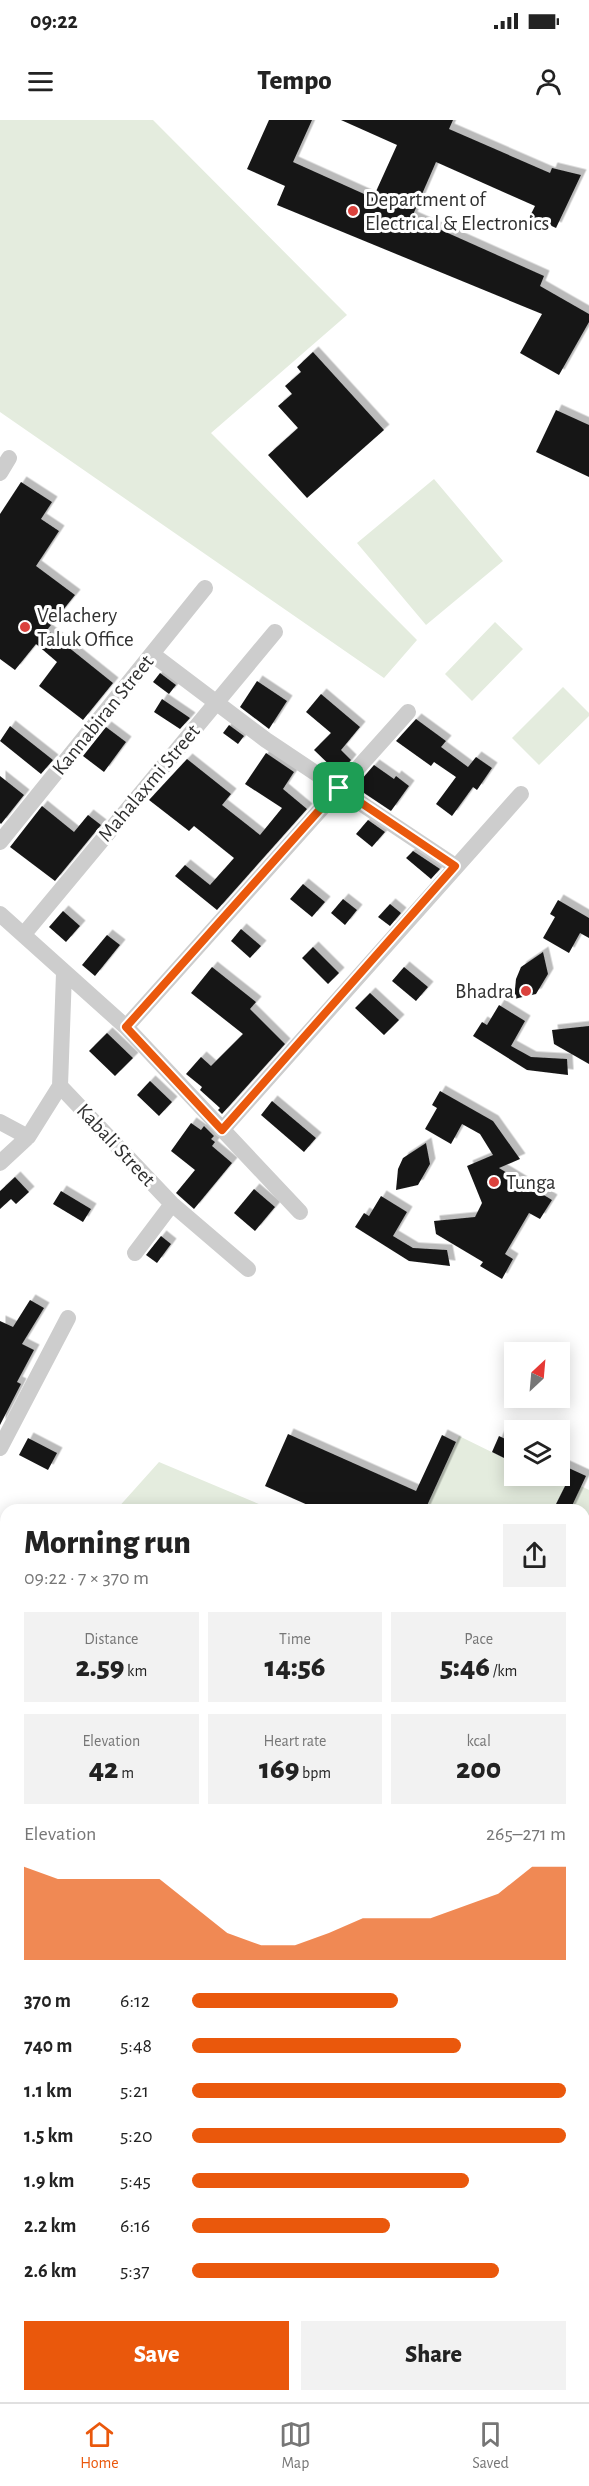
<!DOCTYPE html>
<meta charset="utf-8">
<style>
body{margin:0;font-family:"Alegreya Sans",sans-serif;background:#f2f2f2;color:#222;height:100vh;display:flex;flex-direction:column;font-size:22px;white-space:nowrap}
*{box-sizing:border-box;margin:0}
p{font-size:20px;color:#767676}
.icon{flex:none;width:33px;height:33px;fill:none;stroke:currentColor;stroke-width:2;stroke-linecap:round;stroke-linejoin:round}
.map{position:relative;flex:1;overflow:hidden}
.panel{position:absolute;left:0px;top:1384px;width:590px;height:898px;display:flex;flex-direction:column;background:#fff;border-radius:18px 18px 0 0;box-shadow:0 3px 15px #0003}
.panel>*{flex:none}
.needle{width:39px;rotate:26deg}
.tools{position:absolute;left:504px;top:1222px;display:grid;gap:12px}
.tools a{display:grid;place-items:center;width:66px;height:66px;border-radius:0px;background:#fff;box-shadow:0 3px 15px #0003;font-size:30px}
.pin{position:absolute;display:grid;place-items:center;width:51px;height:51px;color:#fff;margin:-26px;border-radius:12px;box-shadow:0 3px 9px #0006}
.round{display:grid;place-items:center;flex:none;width:63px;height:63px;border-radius:0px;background:#f2f2f2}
.summary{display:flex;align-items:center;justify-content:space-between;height:102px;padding:0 24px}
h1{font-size:33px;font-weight:800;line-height:45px}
.figures{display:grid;grid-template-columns:repeat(3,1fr);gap:9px;height:102px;padding:6px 24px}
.figures div{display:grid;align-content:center;border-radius:0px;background:#f2f2f2;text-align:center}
.figures b{font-size:30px;font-weight:800}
.figures small{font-size:16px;font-weight:400}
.figures p{font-size:16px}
.chart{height:168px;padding:12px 24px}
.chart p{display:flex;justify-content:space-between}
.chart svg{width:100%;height:108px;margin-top:6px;fill:#ea580c;opacity:.7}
.action{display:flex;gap:12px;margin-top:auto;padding:12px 24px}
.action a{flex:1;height:69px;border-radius:0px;background:#ea580c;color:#fff;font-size:24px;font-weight:800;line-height:69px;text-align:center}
.action a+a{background:#f2f2f2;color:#222}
ul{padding:0 24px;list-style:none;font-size:20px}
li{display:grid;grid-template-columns:96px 72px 1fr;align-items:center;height:45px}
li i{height:15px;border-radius:8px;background:#ea580c}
.status{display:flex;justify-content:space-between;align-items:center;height:42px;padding:0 30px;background:#fff;direction:ltr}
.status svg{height:16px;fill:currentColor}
header{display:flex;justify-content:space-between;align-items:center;height:78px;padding:0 24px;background:#fff;font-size:27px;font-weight:800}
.tab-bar{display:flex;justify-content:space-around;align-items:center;height:84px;border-top:2px solid #e0e0e0;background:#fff;font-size:16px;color:#767676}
.tab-bar a{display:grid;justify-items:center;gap:3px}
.tab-bar .on{color:#ea580c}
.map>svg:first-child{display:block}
.green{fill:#e4ecde}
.building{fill:#171717;filter:url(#shadow)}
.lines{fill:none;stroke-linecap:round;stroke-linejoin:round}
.minor{stroke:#cdcdcd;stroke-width:16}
.major{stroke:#a8a8a8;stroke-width:21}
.route-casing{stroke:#fff;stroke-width:12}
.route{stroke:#ea580c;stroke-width:8}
.poi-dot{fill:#db423d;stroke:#fff;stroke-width:2}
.labels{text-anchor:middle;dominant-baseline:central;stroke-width:6;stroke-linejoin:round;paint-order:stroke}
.poi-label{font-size:21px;fill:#303030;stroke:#fff;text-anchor:start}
.street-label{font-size:21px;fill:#303030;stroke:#fff}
</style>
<div class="status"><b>09:22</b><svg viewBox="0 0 49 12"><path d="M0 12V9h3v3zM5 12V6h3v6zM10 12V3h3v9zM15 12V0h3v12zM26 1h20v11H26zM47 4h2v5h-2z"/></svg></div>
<header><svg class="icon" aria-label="menu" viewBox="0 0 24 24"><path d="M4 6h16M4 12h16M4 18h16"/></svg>Tempo<svg class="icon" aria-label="person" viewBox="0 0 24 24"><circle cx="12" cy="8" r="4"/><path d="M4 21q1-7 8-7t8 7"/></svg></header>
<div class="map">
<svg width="589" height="2282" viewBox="0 0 589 2282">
<defs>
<filter id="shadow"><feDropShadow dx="5.5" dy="-5.5" stdDeviation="0" flood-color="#0004"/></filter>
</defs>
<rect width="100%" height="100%" fill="#fff"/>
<path class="green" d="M0,0H153L347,195L211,313L417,520L384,558L0,292Z
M434,359L503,441L426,505L357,423Z
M495,502L523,529L472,581L445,554Z
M563,567L589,593V596L539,645L512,618Z
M459,1316L514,1343V1356H543L565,1366L553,1390H425Z
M159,1342L273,1390H116Z
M581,1366L589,1370V1501L584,1498V1390H570Z
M584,1521L589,1523V1665L584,1662Z
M584,1706L589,1709V1918L584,1915Z"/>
<path class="building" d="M269,0H312L293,42L373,78L397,25L341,0H453L449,9L550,53L552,48L581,55L556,108L530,96L535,86L436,42L412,97L544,156L540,166L589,194V202L559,255L520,233L542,194L277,85L285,66L247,49Z
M313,232L384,310L307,378L268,335L298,308L278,286L292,274L285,266L301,252L297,247Z
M556,290L589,305V357L536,332Z
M21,362L52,382L41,399L59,411L36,446L75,475L47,510L113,563L83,600L39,566L57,542L36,524L15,550L0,539V394Z
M160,553L176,565L169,574L153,562Z
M257,561L287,581L269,609L240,587Z
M321,574L360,607L341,630L351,640L339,654L314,630L331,613L306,592Z
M162,579L190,598L180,609L154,592Z
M416,599L446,621L441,627L468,647L476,637L492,648L477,670L473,667L452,696L436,684L456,657L434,642L431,646L396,621Z
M229,605L244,616L238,624L223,613Z
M10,606L53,640L41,654L0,621Z
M106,607L126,622L104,652L83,636Z
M266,633L294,652L283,669L307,689L217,790L175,756L185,745L210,765L234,738L194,706L189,711L149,680L187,639L231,674L222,685L260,715L282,688L245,664Z
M374,645L394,659L396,656L409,666L391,691L355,667Z
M0,656L24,675L1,704L0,703Z
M42,686L74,712L88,695L101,705L55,761L10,727Z
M368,700L385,712L372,727L356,714Z
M413,731L440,749L431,759L406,738Z
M303,764L325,782L312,797L290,779Z
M343,779L357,790L345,805L331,793Z
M558,780L589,798V818L580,813L569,833L543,818L555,797L550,794Z
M390,784L401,793L390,806L378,797Z
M63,791L80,806L66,822L49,807Z
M241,809L261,826L250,838L231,821Z
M107,815L120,825L95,856L82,845Z
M313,827L339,853L328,864L302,838Z
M543,832L548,854L536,874L514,879L516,859L521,847Z
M212,847L256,882L250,889L285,924L222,994L218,990L220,988L200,970L202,967L186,954L201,937L211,946L243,914L191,873Z
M404,847L428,867L416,881L392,861Z
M370,873L399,900L384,915L355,888Z
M499,885L525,901L511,926L531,937L567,939L568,955L527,950L473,916L482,902L487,905Z
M589,906V944L554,924L552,910Z
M107,913L133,938L115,956L89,931Z
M150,961L172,982L159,996L137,975Z
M440,971L493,1001L520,1039L499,1048L552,1080L540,1099L529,1093L505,1134L513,1139L502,1159L480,1146L483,1142L436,1114L434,1101L475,1097L482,1083L467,1046L493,1035L480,1014L462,1004L451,1024L425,1009L437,988L432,985Z
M272,981L316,1018L304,1032L261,995Z
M191,1003L201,1010L204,1006L214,1016L211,1019L215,1022L212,1026L232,1043L194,1089L176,1073L195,1050L171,1031Z
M426,1023L430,1044L418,1065L396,1070L398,1049L403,1038Z
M15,1057L29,1072L16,1084L11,1079L0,1089V1071Z
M254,1069L275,1087L255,1111L234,1093Z
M61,1071L91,1089L83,1102L53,1084Z
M381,1076L407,1092L393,1116L413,1128L447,1130L450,1146L409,1141L355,1107L364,1093L369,1096Z
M161,1116L171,1124L157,1143L146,1135Z
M30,1180L44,1188L22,1224L34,1230L17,1262L21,1264L0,1305V1201L13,1207Z
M288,1314L416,1371L442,1315L456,1322L425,1390H319L265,1366Z
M499,1316L514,1323V1343L492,1332Z
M28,1318L57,1333L48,1350L19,1335Z
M560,1344L586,1356L570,1390H553L565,1366L560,1364Z"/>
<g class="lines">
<path class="minor" d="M0,353L9,338
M152,534L266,620L455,746
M0,722L205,468
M0,794L126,907L300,1092
M24,814L275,512
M126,907L408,592
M60,966L172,1084L248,1149
M0,1002L28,1017
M222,1010L521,674
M0,1043L28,1017L60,966L64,853
M135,1133L172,1084
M0,1328L68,1198
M0,1502L6,1509
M0,1626L6,1632
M0,1741L6,1747
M0,1838L6,1829
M0,1919L6,1920
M584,1939L589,1942
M584,2110L589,2105
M584,2255L589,2249
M584,2271L589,2275
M110,2282L112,2277
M251,2282L255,2277
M441,2282L445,2277"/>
<path class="major" d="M0,1934L6,1938
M0,1967L6,1971
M275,2277L279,2282
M314,2277L318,2282"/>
</g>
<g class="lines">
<g class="route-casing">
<path id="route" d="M339,668L455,746L222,1010L126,907Z"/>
</g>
<use href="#route" class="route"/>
</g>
<g class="poi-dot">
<circle cx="353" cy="91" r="6"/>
<circle cx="25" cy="507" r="6"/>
<circle cx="526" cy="871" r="6"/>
<circle cx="494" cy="1062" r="6"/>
</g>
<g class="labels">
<g class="poi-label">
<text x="365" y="79">Department of<tspan x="365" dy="24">Electrical &amp; Electronics</tspan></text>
<text x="37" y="495">Velachery<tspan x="37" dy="24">Taluk Office</tspan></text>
<text x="514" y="871" text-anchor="end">Bhadra</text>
<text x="506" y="1062">Tunga</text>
</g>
<g class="street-label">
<text transform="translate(103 595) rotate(-51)">Kannabiran Street</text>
<text transform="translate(149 663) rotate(-50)">Mahalaxmi Street</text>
<text transform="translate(116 1025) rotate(47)">Kabali Street</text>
</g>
</g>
</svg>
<div class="tools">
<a><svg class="needle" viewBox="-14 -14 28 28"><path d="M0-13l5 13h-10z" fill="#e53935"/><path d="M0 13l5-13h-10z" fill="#767676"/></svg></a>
<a><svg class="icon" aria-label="layers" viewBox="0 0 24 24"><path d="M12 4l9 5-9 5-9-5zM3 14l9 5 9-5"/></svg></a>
</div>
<div class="pin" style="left:339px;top:668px;background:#1e9e55"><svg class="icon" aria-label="arrive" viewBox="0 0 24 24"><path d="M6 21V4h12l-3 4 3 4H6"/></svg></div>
<section class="panel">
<div class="summary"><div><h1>Morning run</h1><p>09:22 · 7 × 370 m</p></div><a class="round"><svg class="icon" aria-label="share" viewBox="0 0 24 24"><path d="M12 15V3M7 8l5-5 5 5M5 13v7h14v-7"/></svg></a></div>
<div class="figures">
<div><p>Distance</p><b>2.59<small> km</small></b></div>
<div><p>Time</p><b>14:56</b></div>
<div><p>Pace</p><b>5:46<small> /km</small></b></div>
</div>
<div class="figures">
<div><p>Elevation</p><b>42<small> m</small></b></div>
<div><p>Heart rate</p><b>169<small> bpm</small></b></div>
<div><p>kcal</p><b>200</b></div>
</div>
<div class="chart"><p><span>Elevation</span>265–271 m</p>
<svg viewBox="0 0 160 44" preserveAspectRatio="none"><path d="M0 44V6L10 11L20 11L30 11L40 11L50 22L60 33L70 38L80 38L90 33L100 27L110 27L120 27L130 22L140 17L150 6L160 6V44z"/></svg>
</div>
<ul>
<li><b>370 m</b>6:12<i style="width:55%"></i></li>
<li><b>740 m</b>5:48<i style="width:72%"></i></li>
<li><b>1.1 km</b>5:21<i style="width:100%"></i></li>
<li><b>1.5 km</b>5:20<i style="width:100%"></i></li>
<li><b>1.9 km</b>5:45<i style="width:74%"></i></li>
<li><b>2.2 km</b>6:16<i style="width:53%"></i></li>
<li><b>2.6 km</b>5:37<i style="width:82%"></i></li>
</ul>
<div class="action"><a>Save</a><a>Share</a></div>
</section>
</div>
<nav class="tab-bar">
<a class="on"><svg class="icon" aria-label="home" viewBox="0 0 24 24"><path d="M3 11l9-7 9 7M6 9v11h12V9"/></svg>Home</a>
<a><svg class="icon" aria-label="map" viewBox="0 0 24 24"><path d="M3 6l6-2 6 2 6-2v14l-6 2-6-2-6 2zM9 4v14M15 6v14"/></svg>Map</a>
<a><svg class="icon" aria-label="saved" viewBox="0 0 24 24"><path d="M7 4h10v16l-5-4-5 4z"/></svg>Saved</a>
</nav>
